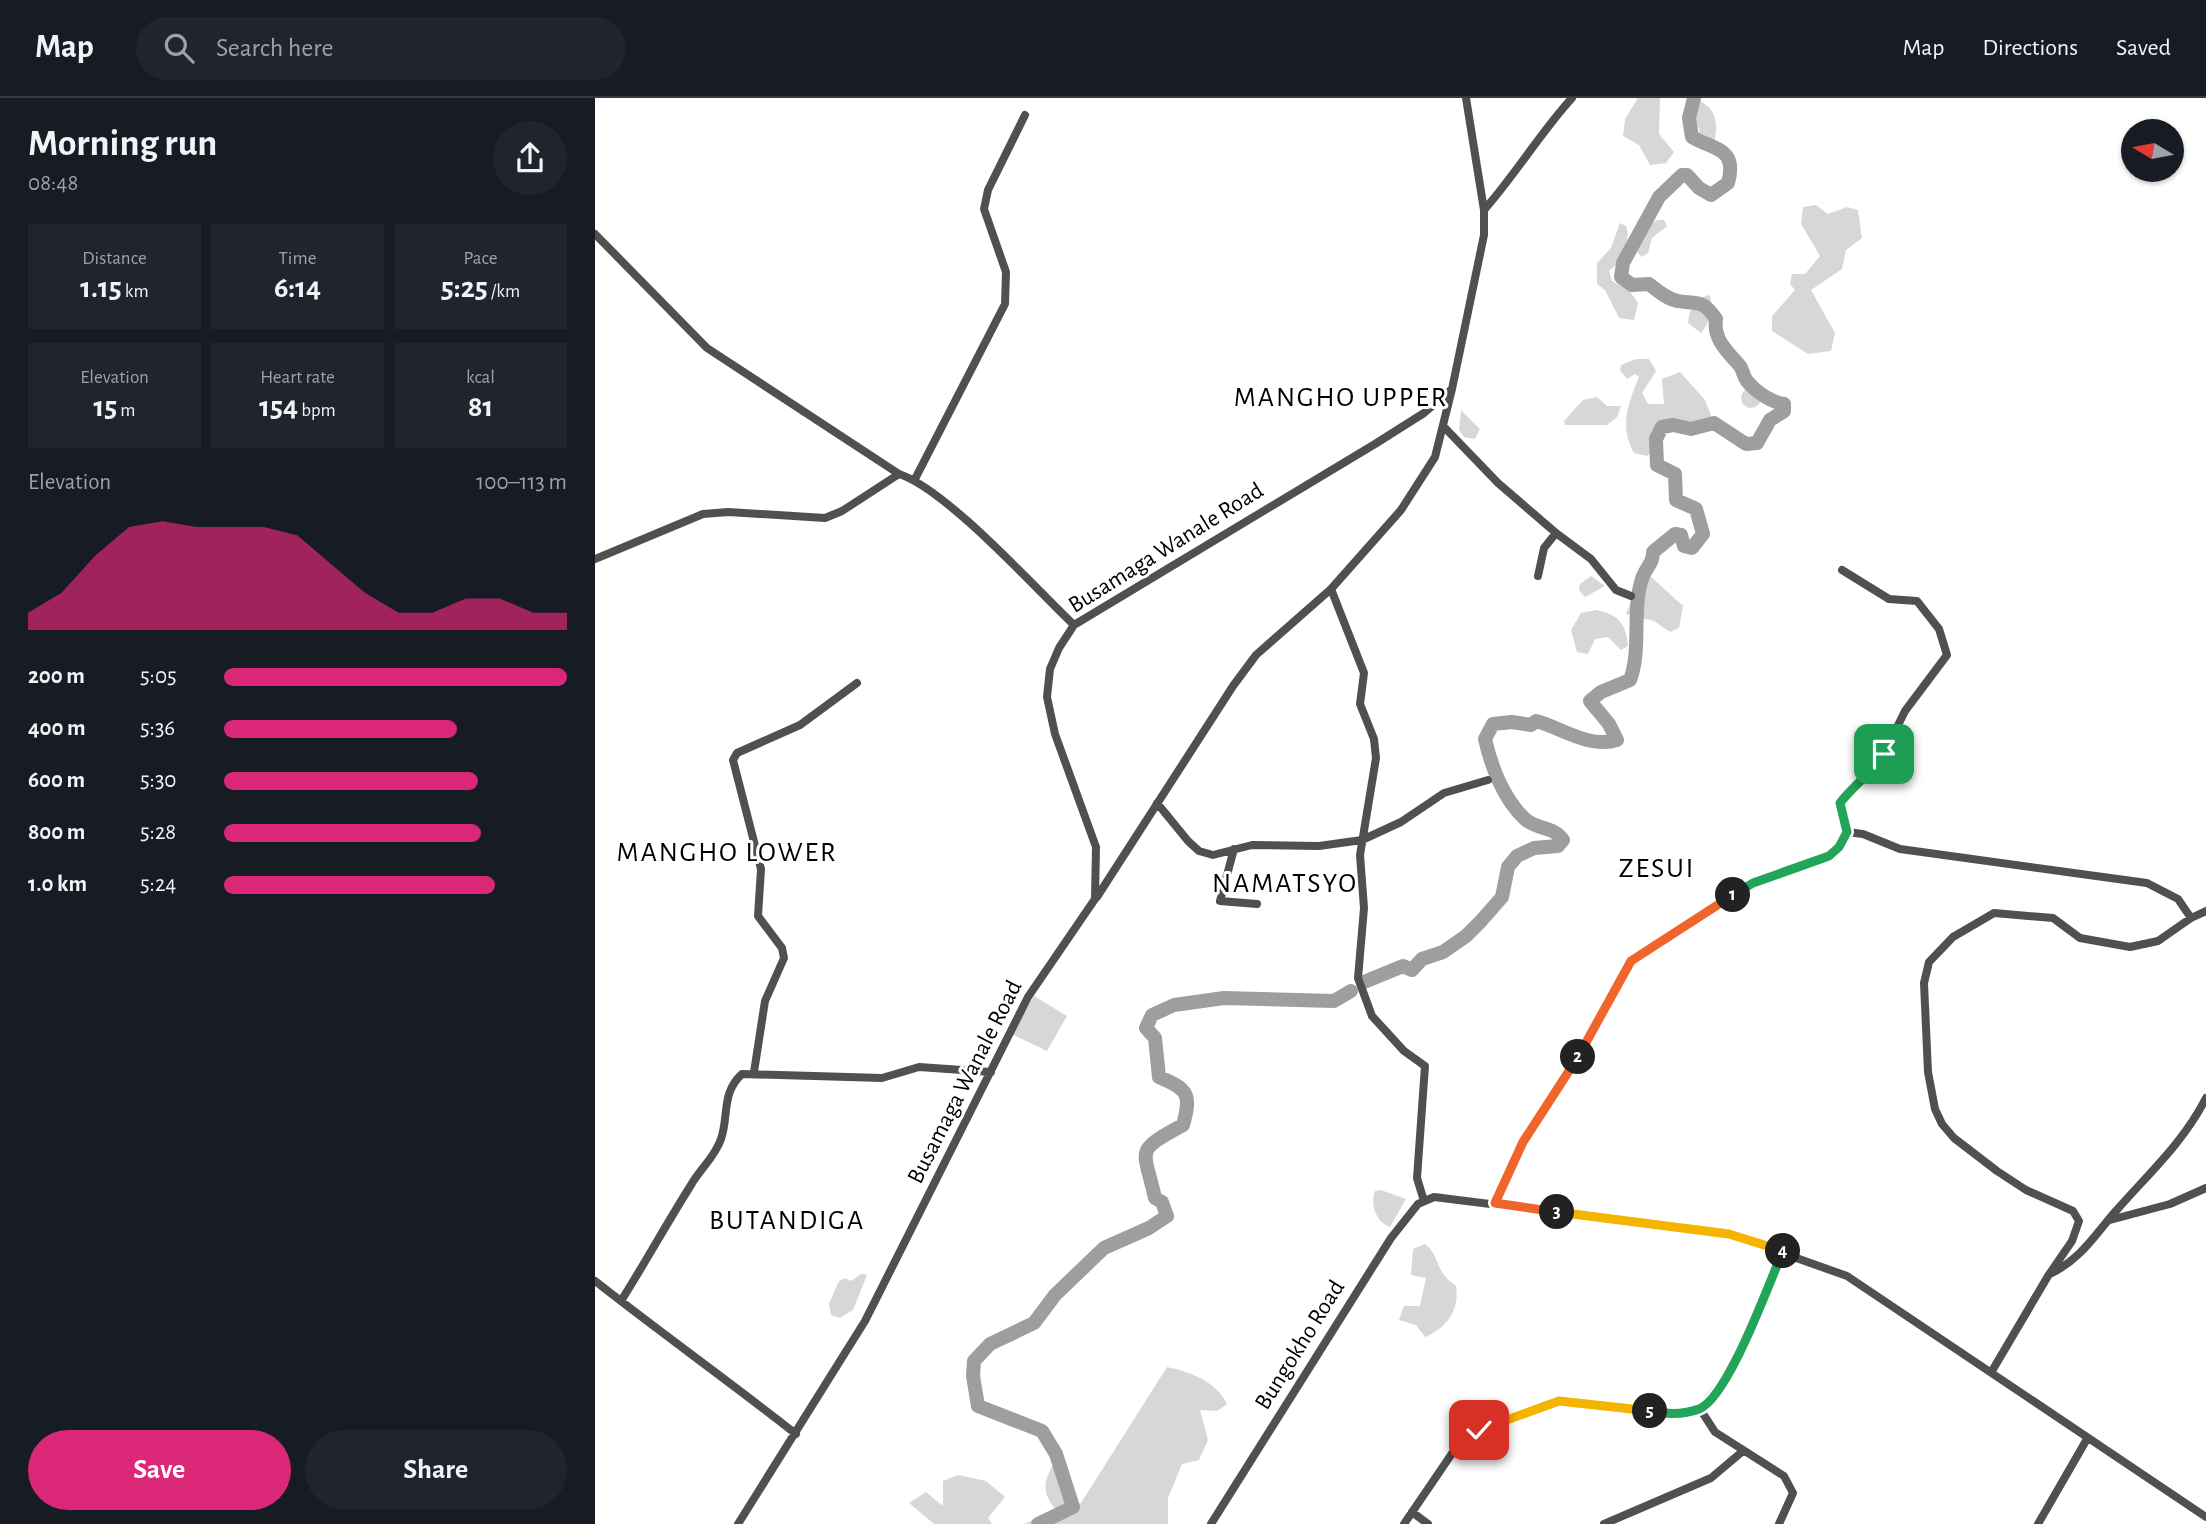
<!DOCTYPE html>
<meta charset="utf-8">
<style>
body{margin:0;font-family:"Alegreya Sans",sans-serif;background:#20242c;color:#f1f3f6;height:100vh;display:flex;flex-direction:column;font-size:26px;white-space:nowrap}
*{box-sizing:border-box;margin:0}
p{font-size:23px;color:#9ea1a6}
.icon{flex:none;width:38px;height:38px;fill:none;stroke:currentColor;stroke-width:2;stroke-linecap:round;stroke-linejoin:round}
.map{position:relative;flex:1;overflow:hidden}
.side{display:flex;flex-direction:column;background:#171b24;width:595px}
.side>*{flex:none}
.needle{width:46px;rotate:280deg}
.controls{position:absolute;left:1526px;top:21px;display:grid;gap:14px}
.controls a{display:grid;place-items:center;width:63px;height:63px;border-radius:50%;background:#171b24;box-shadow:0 2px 5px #0004;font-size:35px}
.pin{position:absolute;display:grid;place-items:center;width:60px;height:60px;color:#fff;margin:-30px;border-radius:14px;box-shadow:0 4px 10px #0006}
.km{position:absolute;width:35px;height:35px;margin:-18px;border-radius:50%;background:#222;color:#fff;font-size:19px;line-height:35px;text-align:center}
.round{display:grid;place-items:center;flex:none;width:74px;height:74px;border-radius:37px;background:#20242c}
.headline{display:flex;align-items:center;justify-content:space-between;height:119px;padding:0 28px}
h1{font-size:38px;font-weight:600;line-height:52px}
.stats{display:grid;grid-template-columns:repeat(3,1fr);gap:10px;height:119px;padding:7px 28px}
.stats div{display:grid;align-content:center;border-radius:0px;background:#20242c;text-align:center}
.stats b{font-size:30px;font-weight:600}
.stats small{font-size:19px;font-weight:400}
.stats p{font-size:19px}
.chart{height:196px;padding:14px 28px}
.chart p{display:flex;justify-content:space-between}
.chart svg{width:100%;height:126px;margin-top:7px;fill:#db2777;opacity:.7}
.cta{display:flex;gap:14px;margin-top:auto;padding:14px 28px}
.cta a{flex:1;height:80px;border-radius:42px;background:#db2777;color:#fff;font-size:28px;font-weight:600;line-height:80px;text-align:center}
.cta a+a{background:#20242c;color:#f1f3f6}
ul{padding:0 28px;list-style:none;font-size:23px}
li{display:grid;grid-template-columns:112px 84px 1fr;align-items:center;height:52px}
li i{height:18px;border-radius:9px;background:#db2777}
header{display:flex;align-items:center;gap:42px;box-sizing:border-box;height:98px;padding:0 35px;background:#171b24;border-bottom:2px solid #363941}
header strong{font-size:33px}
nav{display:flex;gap:38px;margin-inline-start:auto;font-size:24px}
.search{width:490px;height:63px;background:#20242c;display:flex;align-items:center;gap:18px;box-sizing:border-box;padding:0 24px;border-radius:38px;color:#9ea1a6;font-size:26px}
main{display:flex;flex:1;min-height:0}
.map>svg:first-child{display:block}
.green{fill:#d7d7d7}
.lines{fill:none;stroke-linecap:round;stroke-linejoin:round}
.river{stroke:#9e9e9e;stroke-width:14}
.minor{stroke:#505050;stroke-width:8}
.split-1-casing{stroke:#fff;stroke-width:14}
.split-2-casing{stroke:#fff;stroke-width:14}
.split-3-casing{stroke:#fff;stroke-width:14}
.split-4-casing{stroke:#fff;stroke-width:14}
.split-5-casing{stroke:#fff;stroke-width:14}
.split-6-casing{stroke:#fff;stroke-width:14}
.split-1{stroke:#22a559;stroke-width:9}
.split-2{stroke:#f0652b;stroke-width:9}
.split-3{stroke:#f0652b;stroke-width:9}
.split-4{stroke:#f5b400;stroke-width:9}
.split-5{stroke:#22a559;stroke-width:9}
.split-6{stroke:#f5b400;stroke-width:9}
.labels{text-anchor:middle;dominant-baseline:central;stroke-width:6;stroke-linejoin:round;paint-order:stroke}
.street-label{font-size:24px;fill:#000;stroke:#fff}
.quarter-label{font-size:28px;letter-spacing:2px;fill:#000;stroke:#fff}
</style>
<header>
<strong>Map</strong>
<div class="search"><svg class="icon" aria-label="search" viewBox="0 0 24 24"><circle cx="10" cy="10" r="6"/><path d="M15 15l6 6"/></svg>Search here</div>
<nav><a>Map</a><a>Directions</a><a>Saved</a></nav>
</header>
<main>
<section class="side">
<div class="headline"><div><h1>Morning run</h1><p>08:48</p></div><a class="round"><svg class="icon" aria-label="share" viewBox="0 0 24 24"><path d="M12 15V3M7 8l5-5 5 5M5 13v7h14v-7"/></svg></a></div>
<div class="stats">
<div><p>Distance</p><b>1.15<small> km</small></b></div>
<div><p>Time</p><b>6:14</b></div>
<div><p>Pace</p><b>5:25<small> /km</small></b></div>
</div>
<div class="stats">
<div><p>Elevation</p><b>15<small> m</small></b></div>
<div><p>Heart rate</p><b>154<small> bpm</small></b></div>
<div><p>kcal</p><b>81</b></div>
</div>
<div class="chart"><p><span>Elevation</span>100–113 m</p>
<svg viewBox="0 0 160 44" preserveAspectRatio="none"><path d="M0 44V38L10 31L20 18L30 8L40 6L50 8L60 8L70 8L80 11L90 21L100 31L110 38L120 38L130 33L140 33L150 38L160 38V44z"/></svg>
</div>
<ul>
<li><b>200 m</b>5:05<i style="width:100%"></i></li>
<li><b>400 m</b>5:36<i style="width:68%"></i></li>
<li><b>600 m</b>5:30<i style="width:74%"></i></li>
<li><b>800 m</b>5:28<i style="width:75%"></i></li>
<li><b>1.0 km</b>5:24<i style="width:79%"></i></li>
</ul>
<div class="cta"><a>Save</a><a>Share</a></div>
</section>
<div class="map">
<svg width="1611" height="1426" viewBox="0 0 1611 1426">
<rect width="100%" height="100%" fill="#fff"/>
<path class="green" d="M1043,0H1065L1064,36L1079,54L1071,65L1055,67L1044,47L1028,38L1030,21Z
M1101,2C1125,9 1124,34 1116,53L1106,50L1104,30L1094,20Z
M1221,107L1233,116L1252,109L1263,112L1267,140L1251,152L1247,171L1216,192L1240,235L1236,253L1213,256L1177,233V218L1200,192L1195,186L1197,176H1210L1225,158L1206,126L1208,109Z
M1062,122H1069L1072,128L1057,140L1053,155L1047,159L1038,150L1048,130Z
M1025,125L1031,128L1033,136L1029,160L1014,173L1017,183L1034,192L1043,205L1039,222L1024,220L1010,192L1002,186V165L1016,150Z
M1114,197C1120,209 1114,226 1106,235L1093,225C1095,210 1098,202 1114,197Z
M1041,261H1054L1061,273L1047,295L1053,306H1069L1067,281L1085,274L1110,302L1119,325L1096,331L1078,327L1067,329L1059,352L1052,358L1039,355C1024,328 1033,306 1044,279L1040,276L1032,281L1025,272L1026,267Z
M1146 300a10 10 0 1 1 20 0a10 10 0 1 1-20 0Z
M1002,299L1012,308H1026L1022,319L1012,327H970L969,323L988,302Z
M866,312L885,331L880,341L869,339L864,332Z
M996,478L1010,488L990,499L984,492L985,486Z
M1055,478L1088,508L1084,530L1075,534L1059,523L1031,516L1044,483Z
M1001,512C1023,517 1031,524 1033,548L1026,552L1013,539L1000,541L993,556L982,554L976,532L986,515Z
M439,898L472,918L452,953L416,936Z
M786,1092L811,1101L795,1129C781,1124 775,1107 780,1093Z
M830,1146C847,1160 838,1172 861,1188C865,1211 852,1230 830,1239L821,1227L804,1222L809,1208H825L831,1180L816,1177L818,1151Z
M266,1176L272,1177L258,1212L245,1220L236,1217L234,1206L244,1183L250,1180L256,1183Z
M572,1269C595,1274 621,1283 632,1306L622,1313L605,1312L613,1342L604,1362L587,1366L573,1400V1426H429L461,1412C448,1396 447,1385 458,1367L474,1379L480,1405H486Z
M363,1377L391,1383L410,1399L393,1420L397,1426H339L314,1405L331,1394L348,1408V1383Z"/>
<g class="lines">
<path class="river" d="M769,884L808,868L817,872L827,861L848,854L871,838L886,823L907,799L913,769L922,758L939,750L963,748L968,742C959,728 942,732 930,721C909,702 896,668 890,641L898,626L917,624L936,627L941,623C965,629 994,651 1022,642L1014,626L995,603L1006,594L1035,582C1047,551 1036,509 1048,478C1052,468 1058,466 1058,454L1080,436L1086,437L1089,448L1097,450L1108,436L1101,411L1081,402L1080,376L1062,367L1061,341L1067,329L1078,327L1096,331L1119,325L1151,346L1162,345L1175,322L1189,313V306C1176,304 1161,294 1152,283C1148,278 1148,272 1145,268C1133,254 1118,242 1121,221C1107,200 1102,207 1083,203C1072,201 1063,193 1054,186L1037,187L1026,179L1028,165L1064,99L1087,77H1092L1104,90L1116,97L1133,85C1143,49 1118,52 1097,39L1094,20L1099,0
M443,1426L478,1409L461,1356L447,1333L383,1308L378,1278L379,1263L395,1246L439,1225L460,1197L509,1150L554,1130L572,1118L567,1104L560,1100C549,1050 538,1054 588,1027C597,995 592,991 564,979L560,940L551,930L557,917L579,907L629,900L739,903L756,893"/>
<path class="minor" d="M889,112C921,76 945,35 977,0
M0,136L112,250L304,376C351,391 440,490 479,527
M850,330L903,385L961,435L949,450L943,478
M320,381L410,206L411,174L389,111L393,92L430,17
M961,435L996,461L1021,492L1036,498
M0,461L108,416L133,414L230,420L247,413L304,376
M736,491L769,575L765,606L779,641L781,660L765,757L769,810L763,880L777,918L809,953L830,968L822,1080L829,1103
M562,705L593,743L604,753L618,757L657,747L724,748L767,742L806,724L849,695L893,682
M1252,734L1268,736L1305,751L1552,785L1583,801L1596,820L1611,813
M639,751L625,803L662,806
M502,799L638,588L661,557L736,491L806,412L840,359L857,291
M159,974L170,903L189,860L187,850L163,818L166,771L138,662L142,655L205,627L262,585
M900,1105L928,1044L965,990L1036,864L1152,788L1234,758L1244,749L1252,734L1246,705L1261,686L1282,670L1310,613L1352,557L1344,531L1322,503L1294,501L1247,472
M1515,1122L1575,1106L1611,1090
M1455,1176C1486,1161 1499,1138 1520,1114C1553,1076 1588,1045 1611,1000
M0,1183C66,1235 135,1284 201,1336
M26,1203C50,1165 72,1125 96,1087C105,1071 120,1059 126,1041C134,1018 126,995 147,976L287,980L324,969L396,974
M1397,1273L1453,1178L1477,1143L1484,1123L1478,1113L1431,1092L1402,1073L1359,1040L1347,1026L1340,1011L1333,974L1329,885L1334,864L1358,839L1399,815L1458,820L1485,840L1535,849L1563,843L1596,820
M1105,1311L1120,1334L1189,1378L1198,1395L1184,1426
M817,1414L833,1426
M143,1426L270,1223L433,899L500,801L501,749L460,636L452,599L455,571L464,550L479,527L780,346L829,315L857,291L889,137V112L871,0
M616,1426L796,1140L823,1106L839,1099L1134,1136L1252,1178L1611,1419
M809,1426L858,1354L884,1332L964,1302L1069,1315L1105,1311L1137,1271L1188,1153
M1009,1426L1116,1380L1148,1353
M1443,1426L1492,1341"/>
</g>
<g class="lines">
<g class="split-1-casing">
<path id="split-1" d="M1138,797L1158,785L1234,758L1244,749L1252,734L1245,705C1259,687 1277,675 1289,656"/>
</g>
<g class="split-2-casing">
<path id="split-2" d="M983,959L1036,863L1138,797"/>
</g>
<g class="split-3-casing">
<path id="split-3" d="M962,1114L900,1105L928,1044L983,959"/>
</g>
<g class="split-4-casing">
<path id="split-4" d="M962,1114L1134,1136L1188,1153"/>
</g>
<g class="split-5-casing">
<path id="split-5" d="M1055,1313C1070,1316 1088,1317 1104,1311C1133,1300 1174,1185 1188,1153"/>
</g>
<g class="split-6-casing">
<path id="split-6" d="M884,1332L964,1303L1055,1313"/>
</g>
<use href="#split-1" class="split-1"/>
<use href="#split-2" class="split-2"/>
<use href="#split-3" class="split-3"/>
<use href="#split-4" class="split-4"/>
<use href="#split-5" class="split-5"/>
<use href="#split-6" class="split-6"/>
</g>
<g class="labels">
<g class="street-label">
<text transform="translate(571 450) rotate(-32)">Busamaga Wanale Road</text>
<text transform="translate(370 984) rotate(-63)">Busamaga Wanale Road</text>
<text transform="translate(705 1247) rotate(-58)">Bungokho Road</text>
</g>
<g class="quarter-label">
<text x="746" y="300">MANGHO UPPER</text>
<text x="132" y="755">MANGHO LOWER</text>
<text x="1062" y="771">ZESUI</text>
<text x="690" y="786">NAMATSYO</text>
<text x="192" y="1123">BUTANDIGA</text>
</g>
</g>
</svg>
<div class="controls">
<a><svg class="needle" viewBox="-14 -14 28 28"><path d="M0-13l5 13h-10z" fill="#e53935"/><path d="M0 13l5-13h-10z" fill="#9ea1a6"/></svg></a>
</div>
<div class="pin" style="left:1289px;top:656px;background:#1e9e55"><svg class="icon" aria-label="arrive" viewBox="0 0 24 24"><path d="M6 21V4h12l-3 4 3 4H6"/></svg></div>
<div class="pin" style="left:884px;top:1332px;background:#d93025"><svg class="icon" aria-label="check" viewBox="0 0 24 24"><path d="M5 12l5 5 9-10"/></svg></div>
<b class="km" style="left:1138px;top:797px">1</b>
<b class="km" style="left:983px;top:959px">2</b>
<b class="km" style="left:962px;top:1114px">3</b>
<b class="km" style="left:1188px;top:1153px">4</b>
<b class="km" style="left:1055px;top:1313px">5</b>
</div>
</main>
